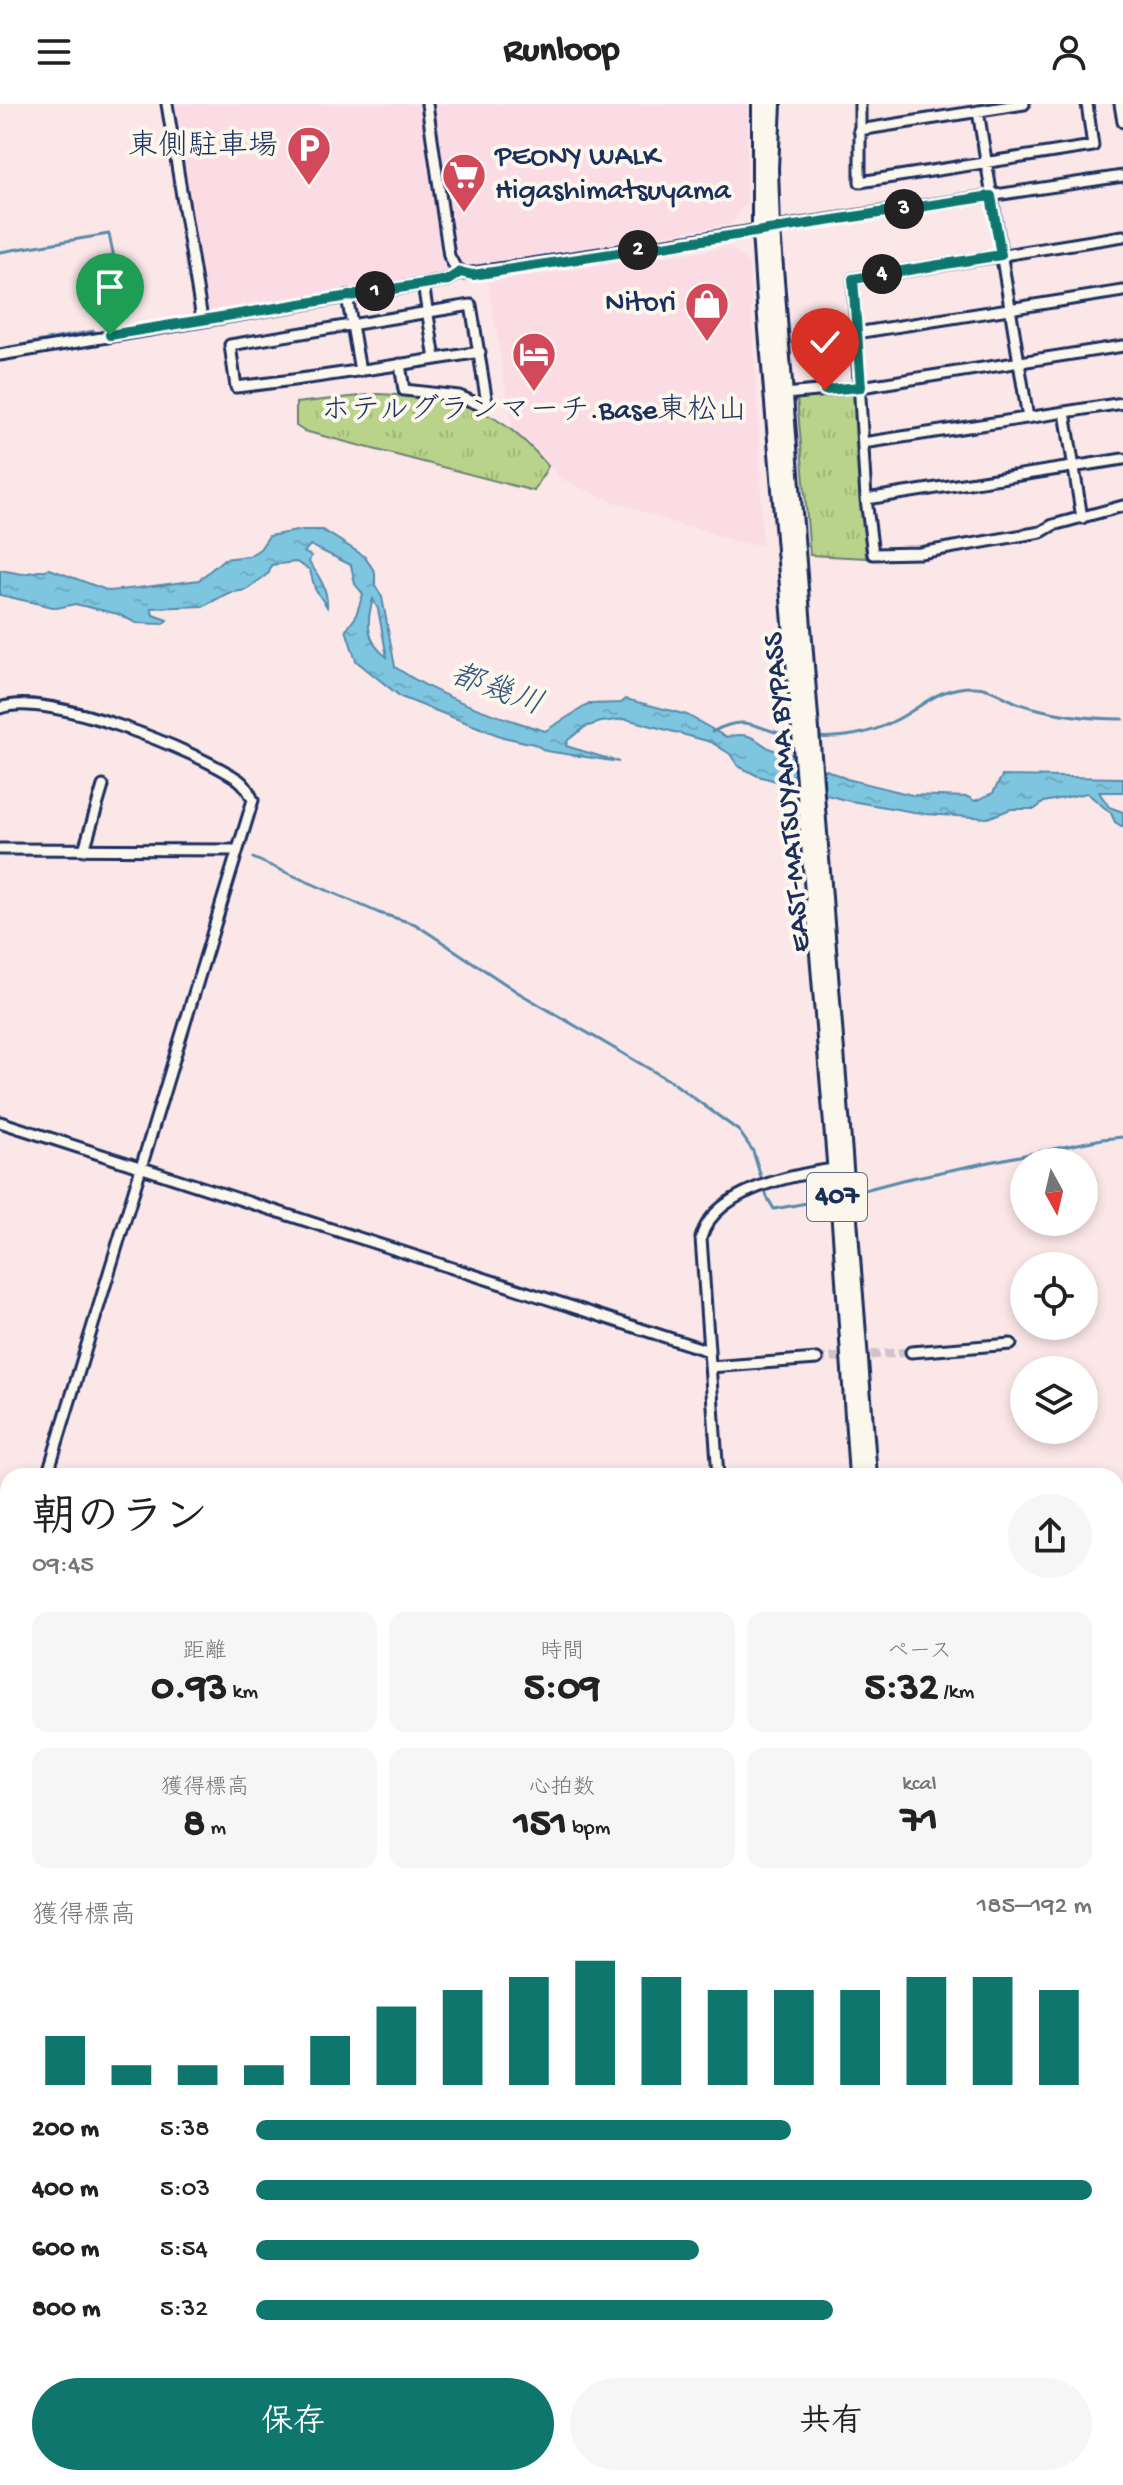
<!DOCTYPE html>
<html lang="ja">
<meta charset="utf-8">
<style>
body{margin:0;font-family:"Gochi Hand","Klee One",sans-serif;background:#f6f6f6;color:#222;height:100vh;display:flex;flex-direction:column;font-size:30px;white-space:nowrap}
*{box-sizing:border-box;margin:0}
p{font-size:26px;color:#767676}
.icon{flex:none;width:44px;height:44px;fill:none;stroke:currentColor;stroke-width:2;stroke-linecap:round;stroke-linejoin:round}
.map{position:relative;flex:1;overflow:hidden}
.details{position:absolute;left:0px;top:1364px;width:1124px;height:1018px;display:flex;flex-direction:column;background:#fff;border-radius:24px 24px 0 0;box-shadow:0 4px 12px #0003}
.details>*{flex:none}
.needle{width:52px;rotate:172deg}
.controls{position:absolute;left:1010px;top:1044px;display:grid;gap:16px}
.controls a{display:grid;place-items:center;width:88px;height:88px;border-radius:50%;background:#fff;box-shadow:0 4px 12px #0003;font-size:40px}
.pin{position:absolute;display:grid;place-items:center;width:68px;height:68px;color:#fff;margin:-82px -34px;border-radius:50% 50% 50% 0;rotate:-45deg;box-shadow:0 0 8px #0007}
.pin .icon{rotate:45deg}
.km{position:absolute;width:40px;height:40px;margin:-20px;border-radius:50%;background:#222;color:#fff;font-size:22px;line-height:40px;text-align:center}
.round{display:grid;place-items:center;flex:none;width:84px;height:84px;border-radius:42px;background:#f6f6f6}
.summary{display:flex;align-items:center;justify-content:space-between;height:136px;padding:0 32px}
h1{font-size:44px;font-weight:700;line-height:60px}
.metrics{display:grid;grid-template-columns:repeat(3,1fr);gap:12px;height:136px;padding:8px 32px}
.metrics div{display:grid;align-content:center;border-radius:16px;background:#f6f6f6;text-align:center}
.metrics b{font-size:40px;font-weight:700}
.metrics small{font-size:22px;font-weight:400}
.metrics p{font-size:22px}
.chart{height:224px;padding:16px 32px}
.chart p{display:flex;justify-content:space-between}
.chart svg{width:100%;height:144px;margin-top:8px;stroke:#0f766e;stroke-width:6}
.action{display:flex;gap:16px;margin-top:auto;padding:16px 32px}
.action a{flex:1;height:92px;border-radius:48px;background:#0f766e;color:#fff;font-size:32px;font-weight:700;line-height:92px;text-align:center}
.action a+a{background:#f6f6f6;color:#222}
ul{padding:0 32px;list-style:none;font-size:26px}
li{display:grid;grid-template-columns:128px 96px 1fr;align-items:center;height:60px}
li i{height:20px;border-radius:10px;background:#0f766e}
header{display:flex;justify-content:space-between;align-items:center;height:104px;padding:0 32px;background:#fff;font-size:36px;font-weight:700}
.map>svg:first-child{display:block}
.built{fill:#fbdce5}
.forest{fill:url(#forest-crowns);stroke:#6a8174;stroke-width:2}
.park{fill:url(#park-tufts);stroke:#6a8174;stroke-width:2}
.water{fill:url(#water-ripples);stroke:#568aab;stroke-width:2;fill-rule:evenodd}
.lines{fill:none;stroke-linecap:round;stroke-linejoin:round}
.stream{stroke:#568aab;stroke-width:3}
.river{stroke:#7ec6df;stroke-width:16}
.minor-tunnel{stroke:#cec2cc;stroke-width:9;stroke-dasharray:9 4.5;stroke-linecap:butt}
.minor-casing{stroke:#1b2f5e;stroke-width:15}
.major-casing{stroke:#1b2f5e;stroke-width:18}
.highway-casing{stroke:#1b2f5e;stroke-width:20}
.minor{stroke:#fbf7ec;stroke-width:9}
.major{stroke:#fbf7ec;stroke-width:12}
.highway{stroke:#fbf7ec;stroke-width:14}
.route-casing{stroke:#fff;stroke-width:16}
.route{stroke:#0f766e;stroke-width:10}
.labels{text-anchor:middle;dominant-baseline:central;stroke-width:8;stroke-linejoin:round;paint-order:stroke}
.shield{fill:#fbf7ec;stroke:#5e6b89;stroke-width:2}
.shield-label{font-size:28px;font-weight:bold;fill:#1b2f5e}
.poi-label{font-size:30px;fill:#1b2f5e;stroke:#fbf7ec;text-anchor:end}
.street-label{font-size:30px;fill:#1b2f5e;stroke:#fbf7ec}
.water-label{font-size:32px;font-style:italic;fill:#34557e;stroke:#fbf7ec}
</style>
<header><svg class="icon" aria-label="menu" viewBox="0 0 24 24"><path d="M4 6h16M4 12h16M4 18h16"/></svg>Runloop<svg class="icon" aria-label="person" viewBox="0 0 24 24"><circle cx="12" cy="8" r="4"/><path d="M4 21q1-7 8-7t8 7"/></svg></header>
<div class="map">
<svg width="1123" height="2381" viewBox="0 0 1123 2381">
<defs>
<pattern id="forest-crowns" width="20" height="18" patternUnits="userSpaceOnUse" patternTransform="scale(2)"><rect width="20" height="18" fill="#b9d38a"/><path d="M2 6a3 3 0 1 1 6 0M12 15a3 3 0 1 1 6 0" fill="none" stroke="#9eb57a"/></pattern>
<pattern id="park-tufts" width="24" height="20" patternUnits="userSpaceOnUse" patternTransform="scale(2)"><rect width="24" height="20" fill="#b9d38a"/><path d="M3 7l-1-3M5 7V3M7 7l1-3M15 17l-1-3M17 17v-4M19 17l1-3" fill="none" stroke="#9eb57a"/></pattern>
<pattern id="water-ripples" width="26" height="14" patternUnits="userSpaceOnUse" patternTransform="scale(2)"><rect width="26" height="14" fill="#7ec6df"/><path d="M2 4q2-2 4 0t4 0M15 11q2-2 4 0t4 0" fill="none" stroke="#6caac2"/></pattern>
</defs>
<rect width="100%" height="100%" fill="#fbe7e8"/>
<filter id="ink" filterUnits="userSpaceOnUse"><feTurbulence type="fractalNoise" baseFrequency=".0125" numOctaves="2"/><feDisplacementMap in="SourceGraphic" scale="16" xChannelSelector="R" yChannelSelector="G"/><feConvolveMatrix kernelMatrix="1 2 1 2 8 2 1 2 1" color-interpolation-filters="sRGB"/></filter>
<g filter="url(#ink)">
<path class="built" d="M171,0H748L746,100L731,120L479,160L438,171L206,207Z
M730,143L749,159L760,346L762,441L736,438L691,422L689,424L606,395L559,374L540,349L512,323L488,178Z"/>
<path class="forest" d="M438,2374H531L530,2377L509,2381H437Z"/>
<path class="park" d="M853,288L857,291L866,454L810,451L797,293Z
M378,290C454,293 497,300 548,362L534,387L304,327L296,322V299Z"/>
<path class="water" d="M302,426H323L364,452L375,468V481L382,493L395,563C440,594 493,611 545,627L589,600L621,599L626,595L687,611L726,633C760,624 759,648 783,647L847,675L912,691L968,693L975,697L993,689L1002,672L1123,674V688H1099L1109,703L1123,708V723L1115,718L1111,709L1087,689L1044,698L1035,705H1011L988,714L925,710L845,696L758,672L738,662L730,650L711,638L626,615L601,618L585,623L568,636L566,642L619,658L546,647L534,640L503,633L401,593L356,557L346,526L355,514L363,490L355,480L351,461L310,441L304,448L311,452L309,458C319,472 328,485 327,503L315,485L310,466L296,458L271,461L269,469L246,486L228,489L204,502L151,504L153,511L167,516L163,520L136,519L118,510L75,500L57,504L0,491V466L22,470L50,465L109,487L138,484L199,476L224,455L249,452L260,445L269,432ZM373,495L378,505L387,553C366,538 366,518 373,495Z"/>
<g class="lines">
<path class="stream" d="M0,148L109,130L126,212
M0,245L94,227
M712,628C751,607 758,629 796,632
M815,633C840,635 870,630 892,618C922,604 937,582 975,583C990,583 1006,595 1020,600C1052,610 1090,615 1123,615
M0,750L221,751
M253,754L379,809L415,820L519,889L672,978L739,1027L753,1047L767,1093L774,1105L834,1094
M853,1089L902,1076L1102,1035L1123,1033
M1116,1926L1123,1924
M1116,2192L1123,2197
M596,2374L599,2381"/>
<path class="river" d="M0,1601L8,1602
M1116,1982L1123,1988"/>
<path class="minor-tunnel" d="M817,1255L911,1248"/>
<g class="minor-casing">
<path id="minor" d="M167,0L202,215
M427,0L449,152L455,163L465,170L1123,72
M860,0V78L1093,42L1087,0
M1120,0L1123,18
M978,7L1028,314
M859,26L1024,0
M1123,132L853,175L866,395L873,450L920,449L1041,428L1053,421L1123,402
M423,180L435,255
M347,192L360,267
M856,229L1123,187
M0,251L448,176L460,168
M400,260L404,286L459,292L478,300L487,299L471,201L230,241L236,283C318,274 399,261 480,248
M785,290L861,283L1123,242
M863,339L1065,308
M866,395L1123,355
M1082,414L1065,308L1123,299
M0,604C47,586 197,647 239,676C246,681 249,688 253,696L47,1372
M0,745L236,746
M84,746L103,682
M0,1018L709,1247
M911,1248L1011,1240
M710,1263L817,1255
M718,1372L701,1134C714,1086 791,1071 834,1065
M0,1540L8,1508
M0,1991L8,1992
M0,2118L8,2123
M1116,2224L1123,2227
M422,2374L424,2381
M983,2374L988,2381
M639,2381L644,2374
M840,2381L842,2374"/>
</g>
<g class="major-casing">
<path id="major" d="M1116,1825H1123
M0,1826L8,1825"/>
</g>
<g class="highway-casing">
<path id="highway" d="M760,0V127L764,189L841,1131L857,1372
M773,0L770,64L772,125L869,1372
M665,2381L667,2374
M680,2381L683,2374"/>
</g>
<use href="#minor" class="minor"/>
<use href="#major" class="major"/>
<use href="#highway" class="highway"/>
</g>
</g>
<g class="lines" filter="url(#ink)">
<g class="route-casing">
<path id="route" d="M110,231L448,176L460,168L473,171L991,92L1001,151L853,175L861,283L825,286"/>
</g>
<use href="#route" class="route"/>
</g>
<defs>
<g id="parking-pin" transform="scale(2.3)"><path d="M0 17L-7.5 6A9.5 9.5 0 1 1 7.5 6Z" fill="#d1495b" stroke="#fbf7ec"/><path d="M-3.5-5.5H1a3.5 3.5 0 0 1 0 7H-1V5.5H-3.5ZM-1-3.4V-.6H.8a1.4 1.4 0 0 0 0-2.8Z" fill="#fff"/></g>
<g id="supermarket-pin" transform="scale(2.3)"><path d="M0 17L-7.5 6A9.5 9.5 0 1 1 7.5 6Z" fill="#d1495b" stroke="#fbf7ec"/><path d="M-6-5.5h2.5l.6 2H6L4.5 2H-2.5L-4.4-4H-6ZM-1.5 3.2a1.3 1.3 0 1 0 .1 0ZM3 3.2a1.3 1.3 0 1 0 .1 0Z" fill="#fff"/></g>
<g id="shop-pin" transform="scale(2.3)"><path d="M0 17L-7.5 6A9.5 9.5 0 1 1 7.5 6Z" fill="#d1495b" stroke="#fbf7ec"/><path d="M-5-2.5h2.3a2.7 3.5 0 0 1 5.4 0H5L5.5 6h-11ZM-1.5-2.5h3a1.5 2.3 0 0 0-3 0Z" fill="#fff"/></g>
<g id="hotel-pin" transform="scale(2.3)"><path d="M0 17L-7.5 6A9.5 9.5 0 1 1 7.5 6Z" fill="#d1495b" stroke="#fbf7ec"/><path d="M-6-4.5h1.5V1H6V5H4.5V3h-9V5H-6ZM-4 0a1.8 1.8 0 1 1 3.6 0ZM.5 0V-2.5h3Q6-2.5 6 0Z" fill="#fff"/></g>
</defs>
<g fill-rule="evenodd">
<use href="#parking-pin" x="309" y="44"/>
<use href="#supermarket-pin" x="464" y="71"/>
<use href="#shop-pin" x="707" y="200"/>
<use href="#hotel-pin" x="534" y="250"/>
</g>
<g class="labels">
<rect class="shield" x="807" y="1069" width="60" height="48" rx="6"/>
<g class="shield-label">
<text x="837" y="1093">407</text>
</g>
<g class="poi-label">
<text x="278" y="44">東側駐車場</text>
<text x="495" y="54" text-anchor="start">PEONY WALK<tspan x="495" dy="34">Higashimatsuyama</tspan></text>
<text x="676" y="200">Nitori</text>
<text x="534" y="308" text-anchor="middle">ホテルグランマーチ.Base東松山</text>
</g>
<g class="street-label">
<text transform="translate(789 688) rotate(-95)">EAST-MATSUYAMA BYPASS</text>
</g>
<g class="water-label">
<text transform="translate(496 588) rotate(20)">都幾川</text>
</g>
</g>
</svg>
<div class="controls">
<a><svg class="needle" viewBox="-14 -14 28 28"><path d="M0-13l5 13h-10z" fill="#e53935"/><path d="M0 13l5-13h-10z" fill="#767676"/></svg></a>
<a><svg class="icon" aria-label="locate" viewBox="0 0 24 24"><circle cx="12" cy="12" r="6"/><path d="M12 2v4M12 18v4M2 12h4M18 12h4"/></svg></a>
<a><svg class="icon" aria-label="layers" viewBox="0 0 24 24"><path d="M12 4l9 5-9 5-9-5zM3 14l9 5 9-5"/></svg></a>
</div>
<div class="pin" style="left:110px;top:231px;background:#1e9e55"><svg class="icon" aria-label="arrive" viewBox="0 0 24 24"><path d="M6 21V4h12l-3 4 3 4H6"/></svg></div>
<div class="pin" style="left:825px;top:286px;background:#d93025"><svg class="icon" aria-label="check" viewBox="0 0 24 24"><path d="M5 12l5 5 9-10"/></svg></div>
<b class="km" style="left:375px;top:187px">1</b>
<b class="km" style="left:638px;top:146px">2</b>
<b class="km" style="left:904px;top:105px">3</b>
<b class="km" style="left:882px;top:170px">4</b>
<section class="details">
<div class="summary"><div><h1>朝のラン</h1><p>09:45</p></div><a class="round"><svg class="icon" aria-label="share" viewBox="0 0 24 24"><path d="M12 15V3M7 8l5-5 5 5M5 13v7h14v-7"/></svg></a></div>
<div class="metrics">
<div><p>距離</p><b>0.93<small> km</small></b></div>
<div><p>時間</p><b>5:09</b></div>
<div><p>ペース</p><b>5:32<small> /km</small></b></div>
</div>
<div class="metrics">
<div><p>獲得標高</p><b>8<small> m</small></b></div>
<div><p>心拍数</p><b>151<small> bpm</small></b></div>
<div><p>kcal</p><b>71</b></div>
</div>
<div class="chart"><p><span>獲得標高</span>185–192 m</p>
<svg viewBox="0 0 160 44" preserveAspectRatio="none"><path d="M5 44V29M15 44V38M25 44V38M35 44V38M45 44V29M55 44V20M65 44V15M75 44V11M85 44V6M95 44V11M105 44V15M115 44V15M125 44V15M135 44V11M145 44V11M155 44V15"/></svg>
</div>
<ul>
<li><b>200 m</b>5:38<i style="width:64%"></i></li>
<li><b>400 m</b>5:03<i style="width:100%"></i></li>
<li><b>600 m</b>5:54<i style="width:53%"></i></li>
<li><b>800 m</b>5:32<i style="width:69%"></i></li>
</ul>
<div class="action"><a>保存</a><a>共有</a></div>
</section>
</div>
